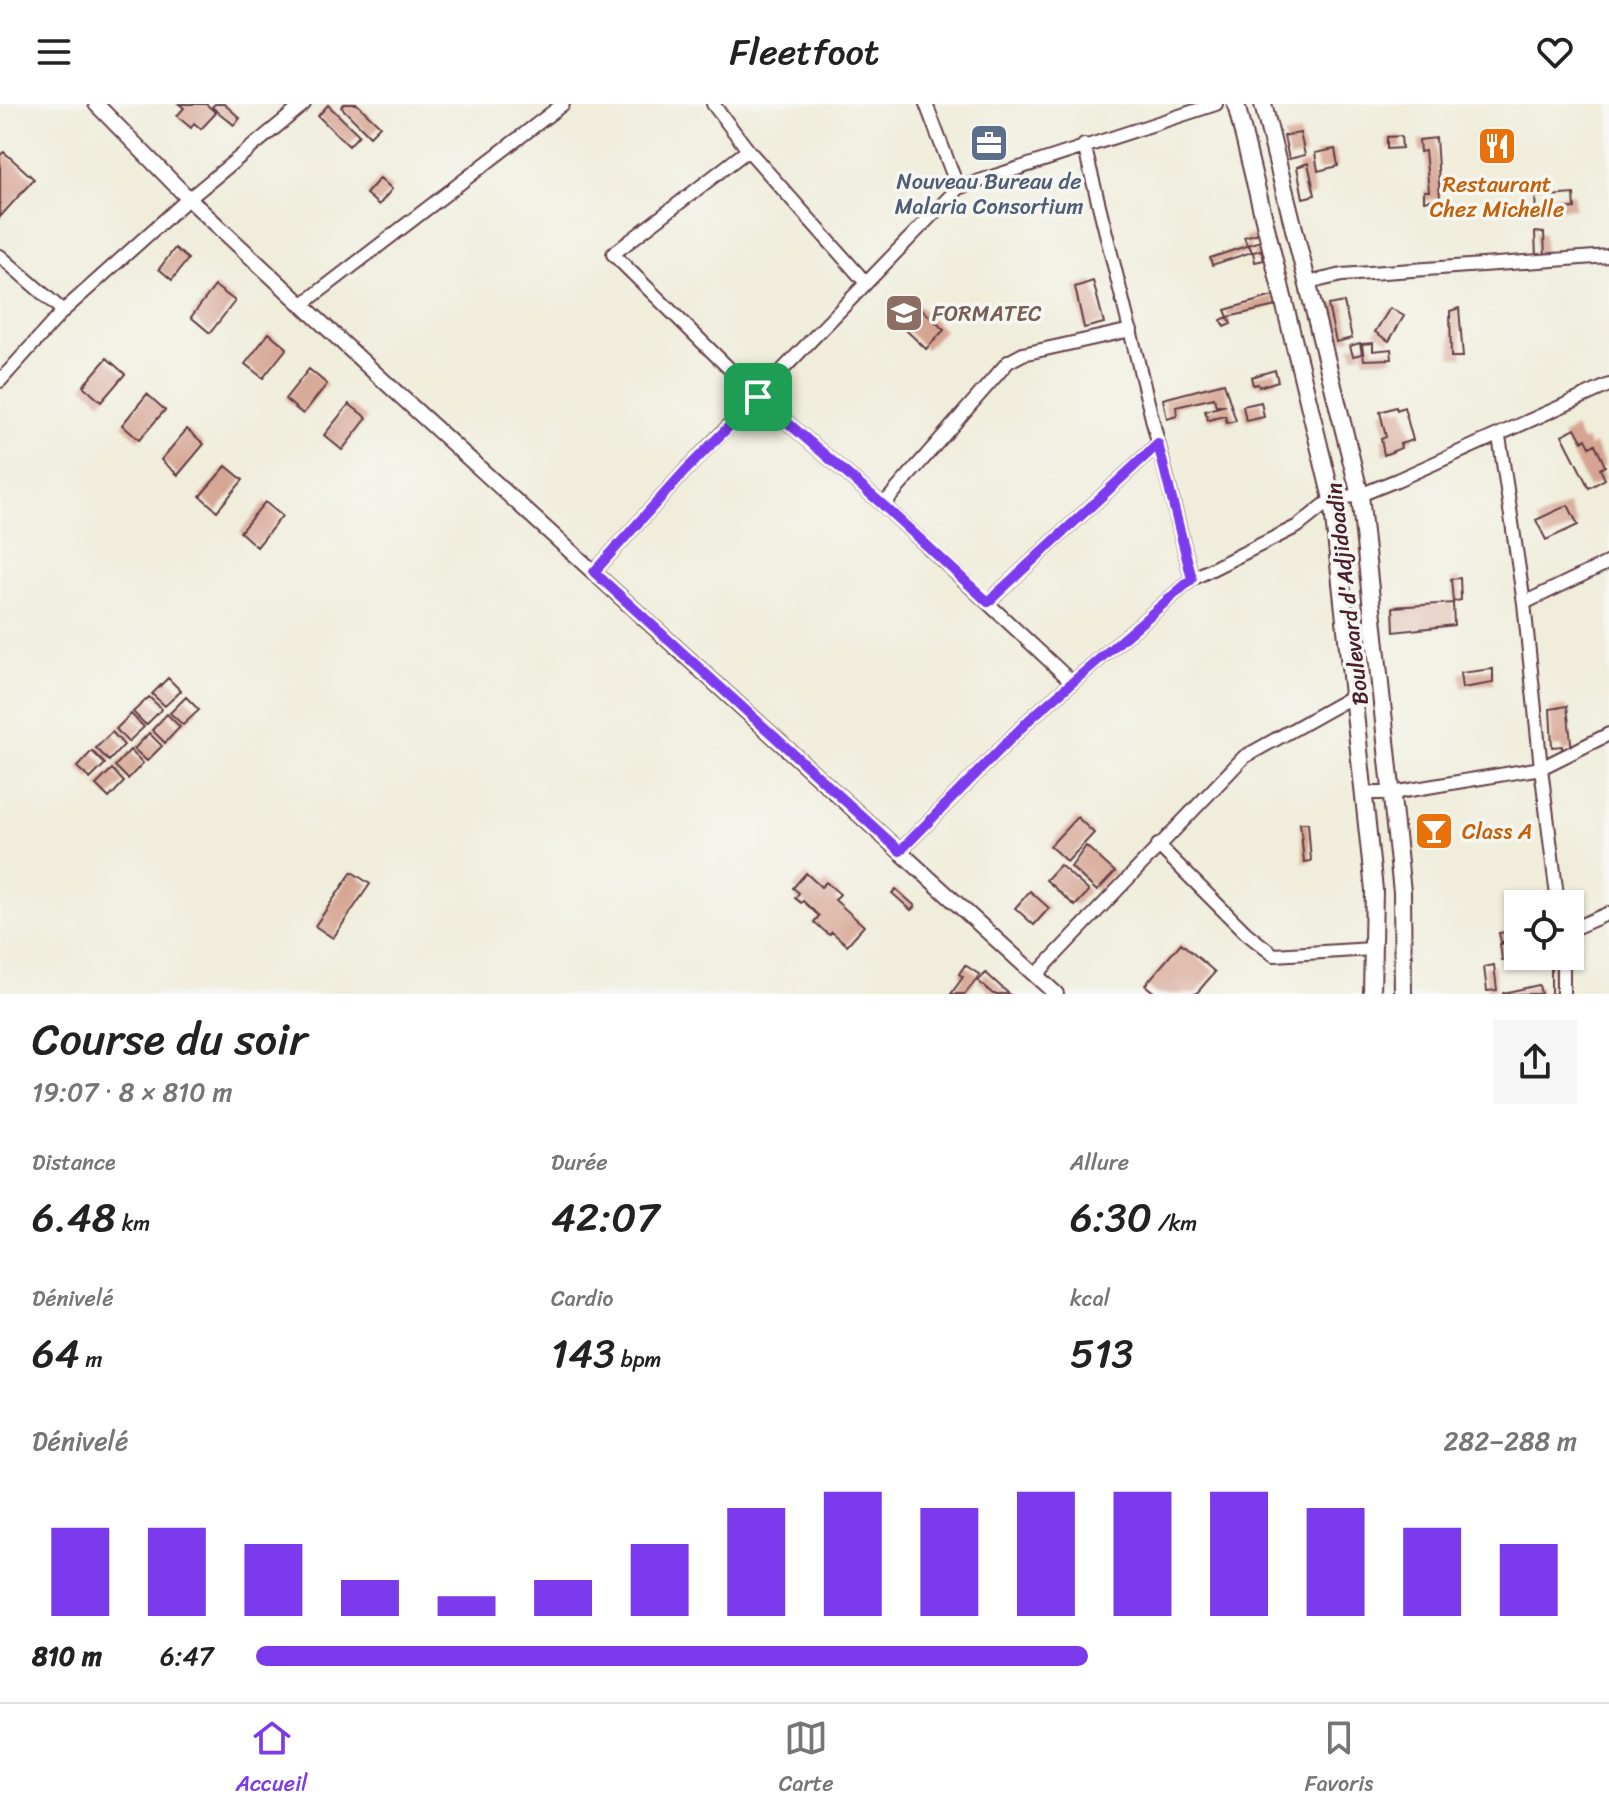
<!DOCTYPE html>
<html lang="fr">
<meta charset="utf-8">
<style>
body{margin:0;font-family:Sriracha,sans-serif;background:#f6f6f6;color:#222;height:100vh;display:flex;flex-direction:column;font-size:30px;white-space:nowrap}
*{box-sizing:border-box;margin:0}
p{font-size:26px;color:#767676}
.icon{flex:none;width:44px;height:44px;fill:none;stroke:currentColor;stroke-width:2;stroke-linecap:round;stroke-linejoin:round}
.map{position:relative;height:890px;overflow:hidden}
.drawer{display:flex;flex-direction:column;background:#fff;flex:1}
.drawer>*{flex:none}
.buttons{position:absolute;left:1504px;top:786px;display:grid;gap:16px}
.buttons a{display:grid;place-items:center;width:80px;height:80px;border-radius:0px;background:#fff;box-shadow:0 2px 6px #0004;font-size:40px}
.pin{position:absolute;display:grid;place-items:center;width:68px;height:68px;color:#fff;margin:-34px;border-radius:16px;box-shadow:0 4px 12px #0006}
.round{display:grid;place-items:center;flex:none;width:84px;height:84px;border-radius:0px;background:#f6f6f6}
.head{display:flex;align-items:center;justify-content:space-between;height:136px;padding:0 32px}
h1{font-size:44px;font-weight:600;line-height:60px}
.figures{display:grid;grid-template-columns:repeat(3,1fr);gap:12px;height:136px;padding:8px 32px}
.figures div{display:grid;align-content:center}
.figures b{font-size:40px;font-weight:600}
.figures small{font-size:22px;font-weight:400}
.figures p{font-size:22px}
.chart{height:224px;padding:16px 32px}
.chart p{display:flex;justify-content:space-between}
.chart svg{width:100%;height:144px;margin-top:8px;stroke:#7c3aed;stroke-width:6}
ul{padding:0 32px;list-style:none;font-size:26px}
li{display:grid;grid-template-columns:128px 96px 1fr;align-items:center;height:60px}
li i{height:20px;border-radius:10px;background:#7c3aed}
header{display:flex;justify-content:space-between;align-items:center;height:104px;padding:0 32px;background:#fff;font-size:36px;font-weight:600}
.tabs{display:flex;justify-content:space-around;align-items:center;height:112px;border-top:2px solid #e0e0e0;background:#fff;font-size:22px;color:#767676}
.tabs a{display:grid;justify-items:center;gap:4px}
.tabs .on{color:#7c3aed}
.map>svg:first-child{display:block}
.building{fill:#d6a492}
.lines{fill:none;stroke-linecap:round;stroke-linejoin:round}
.minor-casing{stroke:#633e45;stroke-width:16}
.tertiary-casing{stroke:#633e45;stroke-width:18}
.secondary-casing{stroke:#633e45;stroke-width:20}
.minor{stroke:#fff;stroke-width:12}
.tertiary{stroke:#fff;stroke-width:14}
.secondary{stroke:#fff;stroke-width:16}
.route-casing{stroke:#fff;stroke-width:16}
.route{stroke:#7c3aed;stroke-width:10}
.labels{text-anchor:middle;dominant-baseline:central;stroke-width:7;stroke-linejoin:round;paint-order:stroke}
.service-label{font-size:22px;fill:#4e5e75;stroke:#f6f6f2}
.food-label{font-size:22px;fill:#c56008;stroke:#f6f6f2}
.education-label{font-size:22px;fill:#785e54;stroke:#f6f6f2;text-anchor:start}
.street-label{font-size:22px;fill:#4a1f2b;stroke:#f6f6f2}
</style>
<header><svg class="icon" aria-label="menu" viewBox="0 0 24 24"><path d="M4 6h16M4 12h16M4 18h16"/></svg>Fleetfoot<svg class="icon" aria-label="heart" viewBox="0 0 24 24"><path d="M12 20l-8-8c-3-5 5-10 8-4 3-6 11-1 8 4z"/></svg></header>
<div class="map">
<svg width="1609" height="890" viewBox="0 0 1609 890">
<rect width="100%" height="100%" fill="#f6f6f2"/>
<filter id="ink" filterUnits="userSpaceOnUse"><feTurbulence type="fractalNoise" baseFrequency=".0125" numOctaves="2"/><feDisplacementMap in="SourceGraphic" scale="16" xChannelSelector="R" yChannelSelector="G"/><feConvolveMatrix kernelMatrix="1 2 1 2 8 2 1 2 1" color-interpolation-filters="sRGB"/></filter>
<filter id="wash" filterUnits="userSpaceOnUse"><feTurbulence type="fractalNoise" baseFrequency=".006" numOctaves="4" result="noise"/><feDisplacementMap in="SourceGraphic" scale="32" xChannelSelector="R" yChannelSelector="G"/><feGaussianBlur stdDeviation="1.8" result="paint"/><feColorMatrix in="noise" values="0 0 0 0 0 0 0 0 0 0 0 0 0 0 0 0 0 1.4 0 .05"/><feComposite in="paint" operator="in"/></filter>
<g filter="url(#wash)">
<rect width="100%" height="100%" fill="#f0edda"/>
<g id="blocks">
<path class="building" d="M179,0H206L216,9L201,25L194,19L191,24L177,12L184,4Z
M215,0H224L240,14L234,21L212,3Z
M344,0H357L380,22L370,32L341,3Z
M328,1L359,31L349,42L318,12Z
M1300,29L1305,51L1289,55L1284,32Z
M1401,32L1402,44L1387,45V33Z
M1436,34L1440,94L1424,97V87H1429L1425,47L1420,48L1419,36Z
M1335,45L1338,62L1318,67L1315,49Z
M4,48L34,75L0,113V51Z
M1308,59L1315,91L1303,94L1297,63Z
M380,74L392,85L379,101L366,90Z
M1574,90L1575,104L1536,107L1535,93Z
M1535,128L1544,129L1545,153L1536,154Z
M1259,129L1261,137L1247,141L1244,133Z
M1249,141L1252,148L1212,161L1210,154Z
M175,144L188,155L172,176L159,165Z
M1261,146L1264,156L1255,158L1253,148Z
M1093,177L1104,219L1084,224L1075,183Z
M215,182L235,197L210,229L191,213Z
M908,192L944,226L926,245L890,211Z
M1273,192L1276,202L1228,213L1231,220L1224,223L1221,216L1228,213L1225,206Z
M1344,198L1352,234L1336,238L1328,201Z
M1390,204L1404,212L1389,237L1375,228Z
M1459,204L1463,253H1451L1450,207Z
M269,229L287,244L263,274L245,260Z
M1360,239L1362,250L1353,252L1350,242Z
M1373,239V247L1391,245L1392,255L1364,256L1362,240Z
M107,254L125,270L101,298L83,282Z
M309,265L327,280L303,310L285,295Z
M1275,266L1278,277L1259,283L1258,280L1253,281L1251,273Z
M1224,279L1236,317L1227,319L1225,312L1208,316L1205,307L1226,301L1216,302L1214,294L1176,303L1177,312L1167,315L1163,295Z
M147,290L165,306L139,336L122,321Z
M1261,298L1264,313L1246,317L1243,302Z
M349,300L367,314L342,346L324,331Z
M1396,303L1397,306L1404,303L1413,336L1400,340L1401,344L1384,351L1381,335L1386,333L1380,308Z
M1575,324L1582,337L1586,335L1590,343L1595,340L1605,362L1600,365L1605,375L1589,384L1562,331Z
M187,325L204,340L178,371L161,356Z
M226,362L243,376L217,407L200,392Z
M265,398L282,412L257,443L240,428Z
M1568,401L1578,421L1546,436L1536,416Z
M1460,474L1461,496L1453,498L1451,475Z
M1453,499L1454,521L1394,528L1393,503Z
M1493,565V579L1462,584L1460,569Z
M168,574L181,587L165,602L152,590Z
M149,593L162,605L146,621L133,608Z
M186,593L199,606L183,621L170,609Z
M1567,602L1572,647L1562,648V642L1552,643L1550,605Z
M131,610L144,623L128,638L116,625Z
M167,610L180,623L165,639L152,626Z
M112,628L124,641L109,657L96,644Z
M149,629L162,642L147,657L134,645Z
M130,646L143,659L128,675L115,662Z
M92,647L105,660L90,675L77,663Z
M112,665L124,678L109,694L96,681Z
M1077,713L1094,729L1067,758L1050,742Z
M1300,719H1308L1311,757L1304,758Z
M1086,742L1115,768L1097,787L1071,763Z
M1060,761L1089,787L1075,802L1046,776Z
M352,768L370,780L333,834L315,822Z
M806,769L821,783L826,778L840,790L835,796L864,822L847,841L832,828L829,831L814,818L819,812L803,797L801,799L795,794L799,789L793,784Z
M896,785L915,802L911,806L892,789Z
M1030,787L1049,804L1034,821L1015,804Z
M1518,826V836L1501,838L1499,829Z
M1518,838V854L1502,856L1500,840Z
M1181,839L1215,868L1196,890H1156L1145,881Z
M1549,852L1550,857L1529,861L1528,856Z
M1551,852H1559V890H1551Z
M965,861L980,871L965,890H951L963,873L959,870Z
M1494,861L1497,886L1487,887L1484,863Z
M986,869L1009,890H993L978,877Z
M1539,881L1541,890H1503V889Z"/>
</g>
</g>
<g filter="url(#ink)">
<use href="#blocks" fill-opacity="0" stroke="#633e45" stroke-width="2"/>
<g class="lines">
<g class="minor-casing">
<path id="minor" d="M713,0L748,46L866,179
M926,0L958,84
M1084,41L1192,475
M748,46L613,150L758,293L883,401L1072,578
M0,152L63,207
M1307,179L1342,171L1609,152
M303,200L563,0
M0,277L63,207L180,102L304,0
M1499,332L1524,499L1541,664L1558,800
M883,401L1008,258L1023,250L1131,226
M594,468L684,368L958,84L1216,0
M988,498L1158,340
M1524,499L1609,458
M1366,689H1392L1541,664L1609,630
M1158,741L1246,829L1274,851L1372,845
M900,747L1030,615L1192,475L1298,422L1332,395L1360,391L1397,376L1609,281
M1570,826L1609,809
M1563,852V890
M1036,871L1244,653L1355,591"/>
</g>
<g class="tertiary-casing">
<path id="tertiary" d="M96,0L190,96L373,267L1056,890"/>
</g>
<g class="secondary-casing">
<path id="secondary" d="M1236,0L1332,395L1374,786L1372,890
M1263,0L1360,391L1402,788L1403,890"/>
</g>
<use href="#minor" class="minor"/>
<use href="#tertiary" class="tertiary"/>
<use href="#secondary" class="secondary"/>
</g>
</g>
<g class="lines" filter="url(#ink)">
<g class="route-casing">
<path id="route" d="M758,293L883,401L988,498L1158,340L1192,475L1030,615L900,747L594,468L684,368Z"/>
</g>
<use href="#route" class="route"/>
</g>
<defs>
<g id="office-square" transform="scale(2)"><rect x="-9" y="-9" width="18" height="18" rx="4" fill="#5c6f8a" stroke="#f6f6f2"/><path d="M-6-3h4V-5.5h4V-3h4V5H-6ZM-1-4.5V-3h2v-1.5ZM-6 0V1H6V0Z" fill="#fff"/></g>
<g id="restaurant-square" transform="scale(2)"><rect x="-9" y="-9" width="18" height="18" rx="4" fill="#e8710a" stroke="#f6f6f2"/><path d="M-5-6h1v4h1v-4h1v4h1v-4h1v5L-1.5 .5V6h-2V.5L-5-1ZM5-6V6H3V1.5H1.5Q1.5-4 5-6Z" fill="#fff"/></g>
<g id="university-square" transform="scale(2)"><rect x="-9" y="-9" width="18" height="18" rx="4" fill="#8d6e63" stroke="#f6f6f2"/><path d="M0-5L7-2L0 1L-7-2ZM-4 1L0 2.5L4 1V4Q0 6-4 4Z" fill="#fff"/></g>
<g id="bar-square" transform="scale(2)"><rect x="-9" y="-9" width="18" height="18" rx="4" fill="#e8710a" stroke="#f6f6f2"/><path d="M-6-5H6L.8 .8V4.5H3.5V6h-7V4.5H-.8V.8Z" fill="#fff"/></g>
</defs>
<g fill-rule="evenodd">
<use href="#office-square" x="989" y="39"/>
<use href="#restaurant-square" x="1497" y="42"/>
<use href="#university-square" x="904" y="209"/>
<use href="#bar-square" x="1434" y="727"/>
</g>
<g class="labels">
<g class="service-label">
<text x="989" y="77">Nouveau Bureau de<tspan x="989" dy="25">Malaria Consortium</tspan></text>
</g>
<g class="food-label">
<text x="1497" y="80">Restaurant<tspan x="1497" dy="25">Chez Michelle</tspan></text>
<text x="1462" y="727" text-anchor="start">Class A</text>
</g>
<g class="education-label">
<text x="932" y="209">FORMATEC</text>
</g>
<g class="street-label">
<text transform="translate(1347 490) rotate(-97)">Boulevard d'Adjidoadin</text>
</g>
</g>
</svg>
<div class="buttons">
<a><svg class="icon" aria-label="locate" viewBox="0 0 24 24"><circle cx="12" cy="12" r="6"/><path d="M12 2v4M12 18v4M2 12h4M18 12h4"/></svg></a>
</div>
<div class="pin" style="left:758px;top:293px;background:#1e9e55"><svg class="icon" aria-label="arrive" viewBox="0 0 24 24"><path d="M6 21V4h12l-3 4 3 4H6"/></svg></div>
</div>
<section class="drawer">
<div class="head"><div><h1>Course du soir</h1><p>19:07 · 8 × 810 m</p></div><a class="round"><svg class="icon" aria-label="share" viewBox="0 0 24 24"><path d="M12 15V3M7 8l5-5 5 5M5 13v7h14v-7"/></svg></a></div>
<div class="figures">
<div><p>Distance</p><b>6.48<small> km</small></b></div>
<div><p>Durée</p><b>42:07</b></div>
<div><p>Allure</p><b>6:30<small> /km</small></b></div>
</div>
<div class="figures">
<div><p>Dénivelé</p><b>64<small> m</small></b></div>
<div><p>Cardio</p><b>143<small> bpm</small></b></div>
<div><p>kcal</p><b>513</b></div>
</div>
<div class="chart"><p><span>Dénivelé</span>282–288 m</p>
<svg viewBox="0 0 160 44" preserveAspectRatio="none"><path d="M5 44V17M15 44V17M25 44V22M35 44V33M45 44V38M55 44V33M65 44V22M75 44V11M85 44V6M95 44V11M105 44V6M115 44V6M125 44V6M135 44V11M145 44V17M155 44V22"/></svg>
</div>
<ul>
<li><b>810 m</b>6:47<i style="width:63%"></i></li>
</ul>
</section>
<nav class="tabs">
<a class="on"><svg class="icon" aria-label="home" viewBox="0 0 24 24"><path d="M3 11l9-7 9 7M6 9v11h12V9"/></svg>Accueil</a>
<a><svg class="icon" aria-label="map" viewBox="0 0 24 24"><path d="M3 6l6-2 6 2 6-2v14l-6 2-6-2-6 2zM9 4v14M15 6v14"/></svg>Carte</a>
<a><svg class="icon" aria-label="saved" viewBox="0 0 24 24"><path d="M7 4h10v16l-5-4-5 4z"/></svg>Favoris</a>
</nav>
